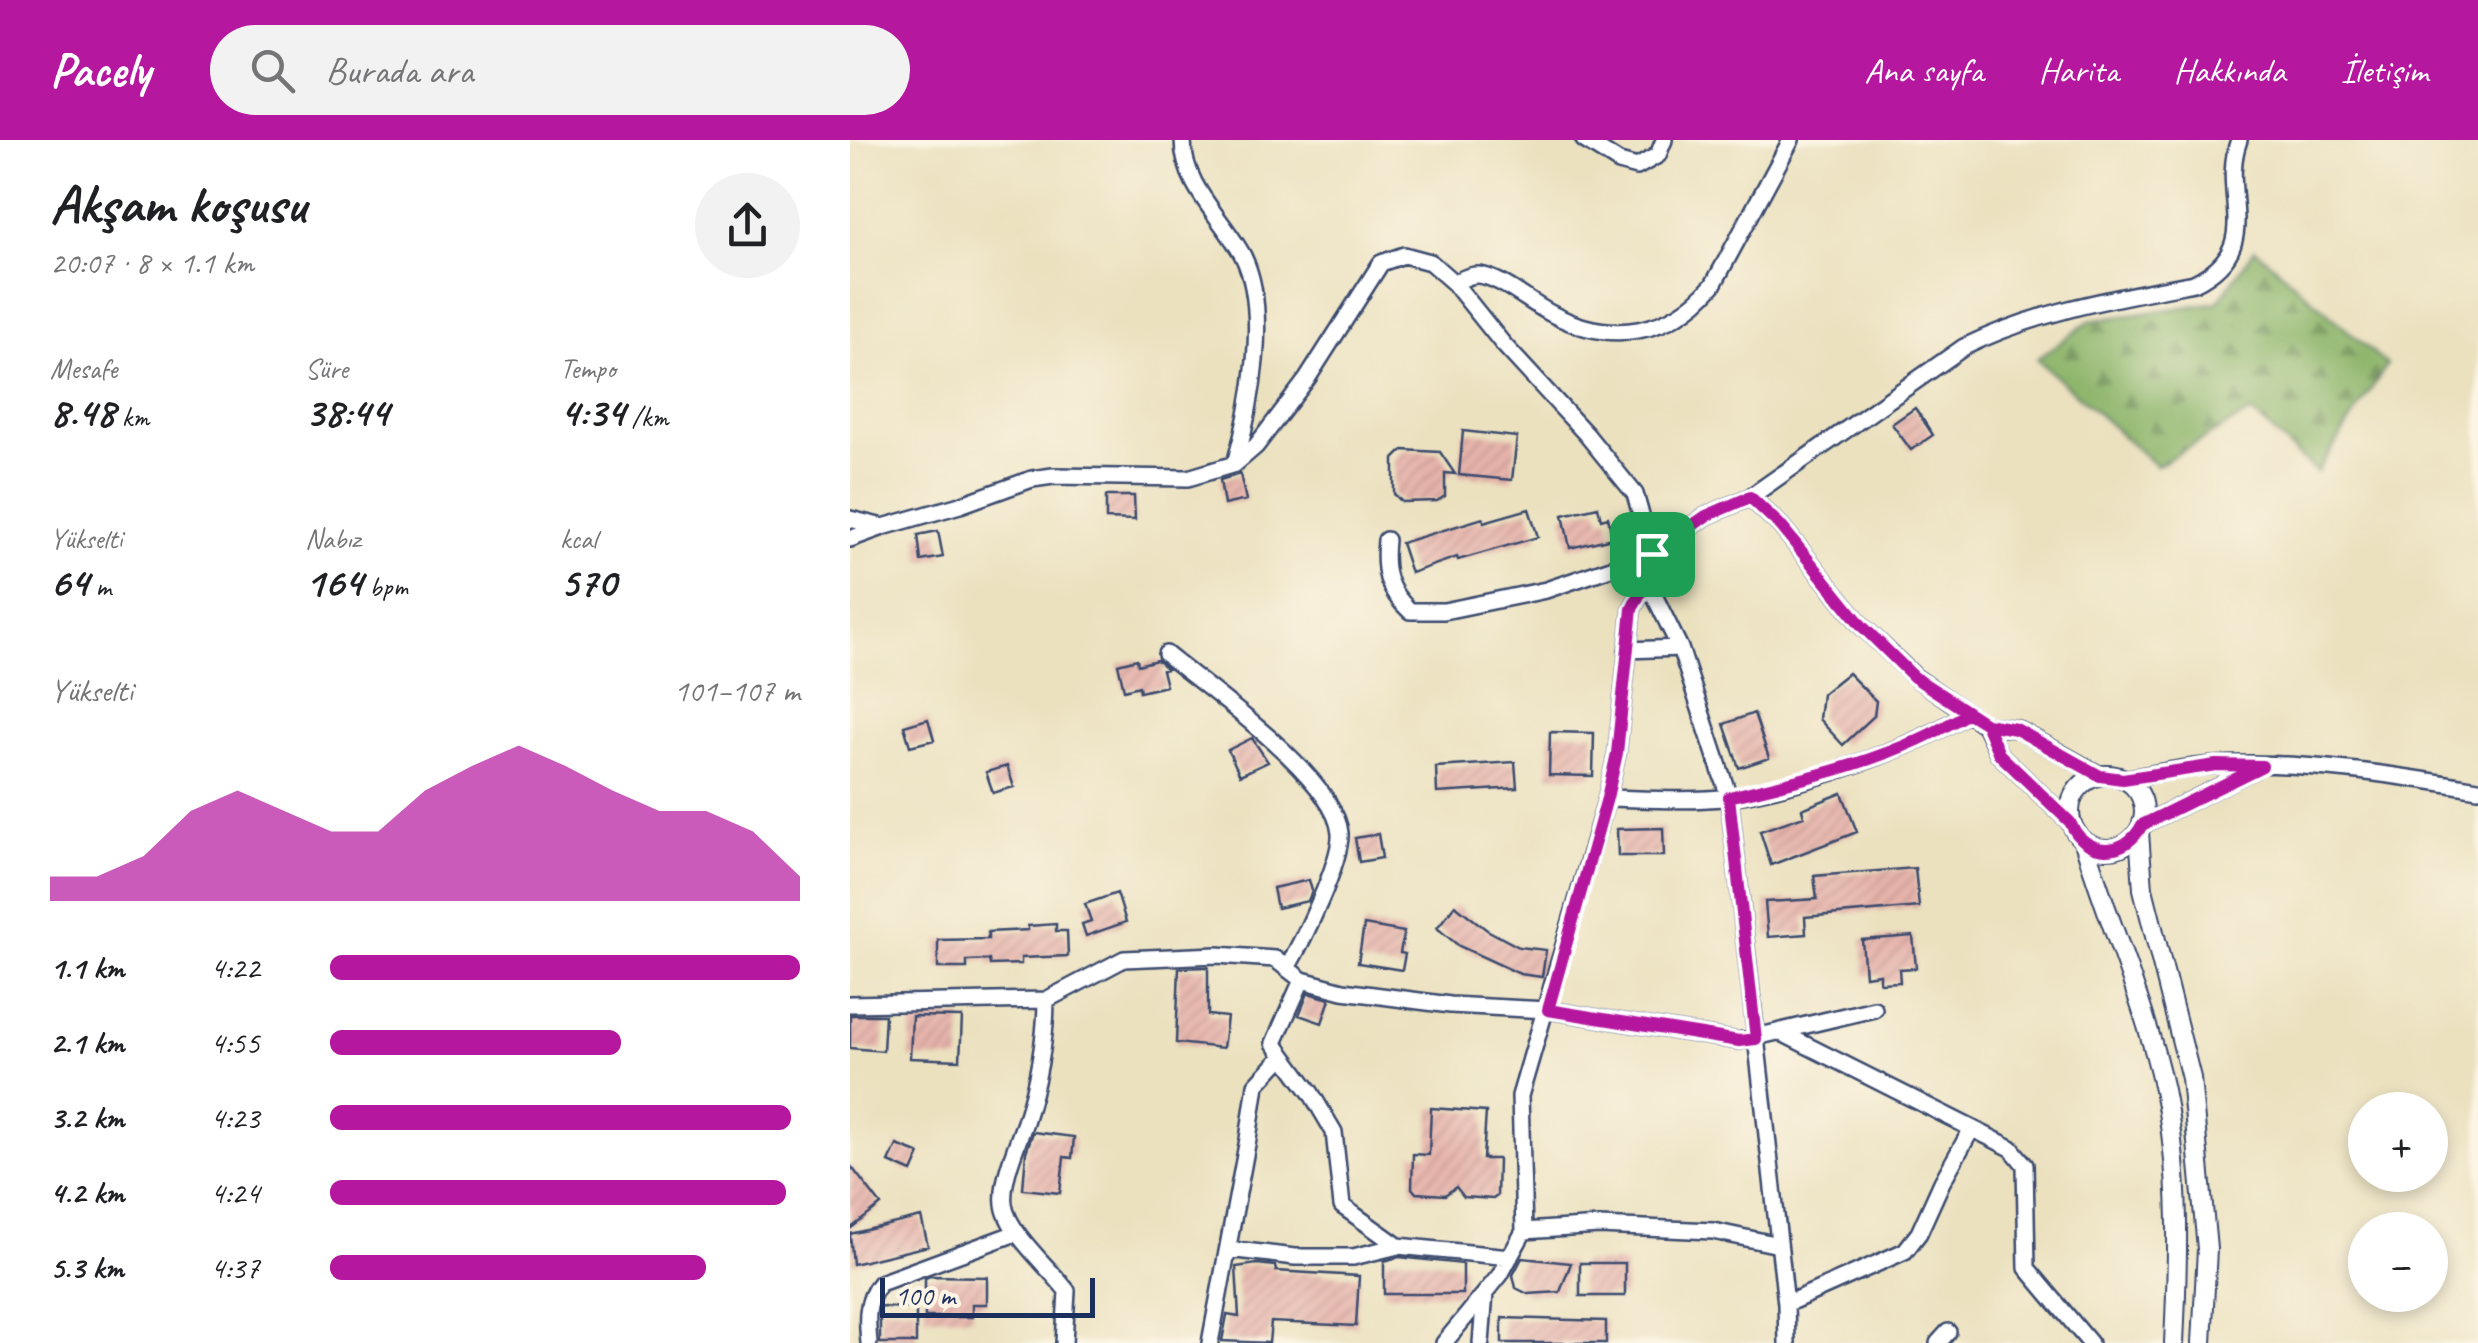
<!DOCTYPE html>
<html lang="tr">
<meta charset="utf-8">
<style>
body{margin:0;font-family:Caveat,sans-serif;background:#f2f2f2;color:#202124;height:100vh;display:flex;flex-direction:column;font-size:38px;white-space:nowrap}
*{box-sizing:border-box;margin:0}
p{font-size:32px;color:#757577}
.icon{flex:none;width:55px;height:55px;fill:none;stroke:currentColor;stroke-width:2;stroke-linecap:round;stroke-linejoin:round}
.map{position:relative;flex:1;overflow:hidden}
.side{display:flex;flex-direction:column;background:#fff;width:850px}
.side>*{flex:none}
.controls{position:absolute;left:1498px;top:952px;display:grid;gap:20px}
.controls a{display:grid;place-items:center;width:100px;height:100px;border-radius:50%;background:#fff;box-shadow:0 5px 15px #0003;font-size:50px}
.scale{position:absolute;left:30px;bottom:25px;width:215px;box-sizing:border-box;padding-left:10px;border:5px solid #1b2f5e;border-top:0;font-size:28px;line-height:35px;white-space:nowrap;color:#1b2f5e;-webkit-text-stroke:8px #fcf5e5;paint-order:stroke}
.pin{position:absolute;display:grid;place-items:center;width:85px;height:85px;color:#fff;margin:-42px;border-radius:20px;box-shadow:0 5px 15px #0006}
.round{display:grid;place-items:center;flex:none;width:105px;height:105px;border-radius:52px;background:#f2f2f2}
.head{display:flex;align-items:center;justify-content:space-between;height:170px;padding:0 50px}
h1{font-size:55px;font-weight:600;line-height:75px}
.figures{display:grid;grid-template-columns:repeat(3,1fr);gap:15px;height:170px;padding:10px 50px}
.figures div{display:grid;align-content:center}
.figures b{font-size:42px;font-weight:600}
.figures small{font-size:28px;font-weight:400}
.figures p{font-size:28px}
.chart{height:280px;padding:20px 50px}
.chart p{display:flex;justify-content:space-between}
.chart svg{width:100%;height:180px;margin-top:10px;fill:#b5179e;opacity:.7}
ul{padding:0 50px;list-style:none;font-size:32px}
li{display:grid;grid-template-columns:160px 120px 1fr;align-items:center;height:75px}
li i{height:25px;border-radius:12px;background:#b5179e}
header{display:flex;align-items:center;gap:60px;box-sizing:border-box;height:140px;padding:0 50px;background:#b5179e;color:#fff}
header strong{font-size:48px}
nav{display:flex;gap:55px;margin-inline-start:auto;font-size:35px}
.search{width:700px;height:90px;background:#f2f2f2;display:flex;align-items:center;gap:25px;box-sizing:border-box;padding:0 35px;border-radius:55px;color:#757577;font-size:38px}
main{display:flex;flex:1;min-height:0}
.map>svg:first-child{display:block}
.forest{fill:url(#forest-firs);stroke:#547265;stroke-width:2.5}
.building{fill:url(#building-hatch)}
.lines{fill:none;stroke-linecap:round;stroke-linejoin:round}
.minor-casing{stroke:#3a4a6d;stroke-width:20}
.tertiary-casing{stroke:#3a4a6d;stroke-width:22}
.minor{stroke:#fff;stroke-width:15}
.tertiary{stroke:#fff;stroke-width:18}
.route-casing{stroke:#fff;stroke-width:20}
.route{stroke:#b5179e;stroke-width:12}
</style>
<header>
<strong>Pacely</strong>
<div class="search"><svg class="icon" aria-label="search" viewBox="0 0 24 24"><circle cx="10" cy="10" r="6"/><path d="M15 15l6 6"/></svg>Burada ara</div>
<nav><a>Ana sayfa</a><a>Harita</a><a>Hakkında</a><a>İletişim</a></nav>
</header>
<main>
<section class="side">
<div class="head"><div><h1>Akşam koşusu</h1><p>20:07 · 8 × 1.1 km</p></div><a class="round"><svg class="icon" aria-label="share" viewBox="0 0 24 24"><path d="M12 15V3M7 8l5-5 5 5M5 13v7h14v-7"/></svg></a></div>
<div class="figures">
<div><p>Mesafe</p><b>8.48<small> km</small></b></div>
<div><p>Süre</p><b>38:44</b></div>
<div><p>Tempo</p><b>4:34<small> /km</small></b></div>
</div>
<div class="figures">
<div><p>Yükselti</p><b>64<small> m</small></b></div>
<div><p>Nabız</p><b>164<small> bpm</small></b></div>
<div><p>kcal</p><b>570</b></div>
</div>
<div class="chart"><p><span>Yükselti</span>101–107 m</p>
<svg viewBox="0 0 160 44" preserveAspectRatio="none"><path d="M0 44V38L10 38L20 33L30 22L40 17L50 22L60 27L70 27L80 17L90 11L100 6L110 11L120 17L130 22L140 22L150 27L160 38V44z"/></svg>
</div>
<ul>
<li><b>1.1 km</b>4:22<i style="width:100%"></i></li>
<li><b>2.1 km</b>4:55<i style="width:62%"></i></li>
<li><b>3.2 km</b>4:23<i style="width:98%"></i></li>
<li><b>4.2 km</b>4:24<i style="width:97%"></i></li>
<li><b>5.3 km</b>4:37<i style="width:80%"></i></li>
</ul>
</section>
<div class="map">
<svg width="1628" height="1203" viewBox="0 0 1628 1203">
<defs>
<pattern id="forest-firs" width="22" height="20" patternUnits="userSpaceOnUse" patternTransform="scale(2.5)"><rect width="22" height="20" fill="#8eb66c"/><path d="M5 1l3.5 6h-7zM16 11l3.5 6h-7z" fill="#73945c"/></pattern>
<pattern id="building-hatch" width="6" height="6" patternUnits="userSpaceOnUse" patternTransform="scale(2.5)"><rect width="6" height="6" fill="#e6b3aa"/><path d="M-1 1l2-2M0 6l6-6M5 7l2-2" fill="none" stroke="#c59a95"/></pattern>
</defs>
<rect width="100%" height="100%" fill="#fcf5e5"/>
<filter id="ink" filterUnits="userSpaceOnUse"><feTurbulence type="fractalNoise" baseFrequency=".01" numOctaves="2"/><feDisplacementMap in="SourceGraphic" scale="20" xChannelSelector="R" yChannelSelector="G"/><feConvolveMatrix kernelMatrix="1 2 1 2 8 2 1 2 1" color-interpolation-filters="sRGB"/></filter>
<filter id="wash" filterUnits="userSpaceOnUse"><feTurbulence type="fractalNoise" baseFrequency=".0048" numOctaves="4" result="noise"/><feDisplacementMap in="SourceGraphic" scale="40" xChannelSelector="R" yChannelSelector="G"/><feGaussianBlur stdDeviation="2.25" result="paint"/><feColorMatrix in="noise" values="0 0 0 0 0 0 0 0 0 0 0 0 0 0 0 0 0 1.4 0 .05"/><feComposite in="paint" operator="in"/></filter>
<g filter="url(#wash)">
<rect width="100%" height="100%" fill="#ebe1bf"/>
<path class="forest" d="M1405,109L1537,225L1467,332L1401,272L1306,326L1187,219L1240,181L1368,162Z"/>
<g id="blocks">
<path class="building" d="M1065,268L1083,295L1061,310L1042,284Z
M613,291L667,297L662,340L609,335Z
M553,310L590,312L605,334L595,333V356L587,361L552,362L544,354V319Z
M390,334L396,360L374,365L370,340Z
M256,356H284L285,380L256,379Z
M748,367L751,379L758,377L762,398L720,408L713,375Z
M679,369L688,397L608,420L607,417L561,433L551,403L633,378L634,382Z
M88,391L93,417L71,421L68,395Z
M287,519L288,525L307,520L317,529L312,530L316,546L290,552L289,546L274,550L268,524Z
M998,533L1026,561L1024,576L993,605L969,579L972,554Z
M904,573L919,618L889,628L874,584Z
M78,579L84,600L60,606L54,586Z
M700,592L744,593L743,636L699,635Z
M402,598L418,622L390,635L378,610Z
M665,622L667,648L587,653L586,627Z
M157,626L164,647L143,653L136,632Z
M992,653L1007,692L921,725L910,691L954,676L952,669Z
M813,688L814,716H768L767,689Z
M528,694L532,718L509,722L505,698Z
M1065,728L1069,767L955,777L956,794L918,797L915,762L967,759L964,736Z
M459,740L462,751L458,761L427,768L423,748Z
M267,753L276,782L236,796L232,784L241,781L235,764Z
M605,765L637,790L669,807L696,810L692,837L670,834L609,806L587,788Z
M206,784V791H217L218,816L171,818V824L140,825L139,820L117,821V828H88V800L138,799V792L178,790V786Z
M514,785L554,792L550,813L555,814L552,830L508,823Z
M1063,796L1066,828L1049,829L1050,842L1030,843V834L1015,836L1012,800Z
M358,827V875L377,877L373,908L326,903L329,828Z
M458,853L480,859L472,883L449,875Z
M0,875H35L33,911L0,908Z
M62,876L112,877L110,920L60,918Z
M581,968L636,972L633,1019H648L647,1056L643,1059L614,1057L606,1047L595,1055L566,1053L562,1048L563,1014L579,1015Z
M183,992L224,997L222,1018L214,1017L210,1053L173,1049L176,1012Z
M47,1005L70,1014L62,1032L39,1022Z
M0,1025L31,1065L0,1089Z
M71,1077L78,1106L3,1124L0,1094Z
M549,1117L613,1124V1154H534V1121Z
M672,1118L721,1123L710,1152L678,1154L666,1148L663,1135Z
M730,1123H775V1156H730Z
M407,1124L425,1126L426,1131L509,1136L506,1186L421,1182L419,1203L372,1201L377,1175L389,1177L386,1127Z
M80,1136L137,1137V1164H122V1177H75V1138Z
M30,1167L66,1168V1203H30Z
M652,1178L756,1181V1203H652Z"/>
</g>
</g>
<g filter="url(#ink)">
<use href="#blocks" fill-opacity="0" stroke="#3a4a6d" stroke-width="2.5"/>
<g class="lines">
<g class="minor-casing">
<path id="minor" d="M333,0C333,47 373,78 393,116C420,171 401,268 385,324
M734,0L769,22L787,27L808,15L814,0
M604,143C614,138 623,133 634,136C657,142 680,163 702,174C761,205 820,195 863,145L941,0
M900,357L931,386L1012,486L1065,537L1135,585L1167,589L1250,635
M0,379L33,387L110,365L182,339L203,336L338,338L385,324L406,306L457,239L531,123L554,115L580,122L604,143L653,204L736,294L785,354L802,414L797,441L782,469L767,613L757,658L670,956L674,1091L650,1135L594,1203
M0,399L33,387
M536,400C533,431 537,450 560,471H594L696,450L802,414L856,376L900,357L1114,207C1188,171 1264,158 1344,143C1417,107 1368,56 1389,0
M797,441L830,508L879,657L936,1164L937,1203
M777,510L830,508
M316,514C359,550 485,637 490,693C492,721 452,802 437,828
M1135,585L1149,614L1221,683
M1273,639C1304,634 1335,627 1365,625C1449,620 1546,635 1628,649
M757,658C798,659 840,662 880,657C951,646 1059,611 1118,573
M1292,685L1405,629
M452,840L424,903L461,953L484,992L492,1066L548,1106L660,1117
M196,860C196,899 187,945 175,982C167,1005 151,1040 154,1064C157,1092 200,1128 217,1151L214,1203
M0,864L196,860L274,819L367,815L425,819L452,840L493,851L600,865L698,870L889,901L1024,869
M932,893L1161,1008L1175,1025L1177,1128L1240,1203
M674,1091L749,1086L863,1091L929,1105
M378,1109L445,1117H503L548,1106
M936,1164L1055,1111L1069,1093L1092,1042L1121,990
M19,1203C17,1181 15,1161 30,1143L166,1093
M360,1203L398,999L406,945L433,916
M631,1203L635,1153
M1088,1203L1098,1192"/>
</g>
<g class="tertiary-casing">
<path id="tertiary" d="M1220 672a37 37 0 1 1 74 0a37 37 0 1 1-74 0Z
M1289,692L1293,749L1341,938L1357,1109L1352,1203
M1234,702C1259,785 1296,865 1314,950C1331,1033 1328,1119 1324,1203"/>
</g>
<use href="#minor" class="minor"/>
<use href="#tertiary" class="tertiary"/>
</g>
</g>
<g class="lines" filter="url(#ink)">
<g class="route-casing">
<path id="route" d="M802,414L797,440L782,469L767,613L757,658L698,870L889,901L906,899L879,657C960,638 1048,618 1118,573L1136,584L1149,614L1220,682C1235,717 1275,718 1292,685L1412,626L1366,625L1273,639L1250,636L1166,589L1136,584L1064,537L1012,486L931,386L900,357L856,376L802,414"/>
</g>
<use href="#route" class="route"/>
</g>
</svg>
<div class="controls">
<a>+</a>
<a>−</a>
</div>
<div class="scale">100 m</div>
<div class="pin" style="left:802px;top:414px;background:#1e9e55"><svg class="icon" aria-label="arrive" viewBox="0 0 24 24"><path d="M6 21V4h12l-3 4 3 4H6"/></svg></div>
</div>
</main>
